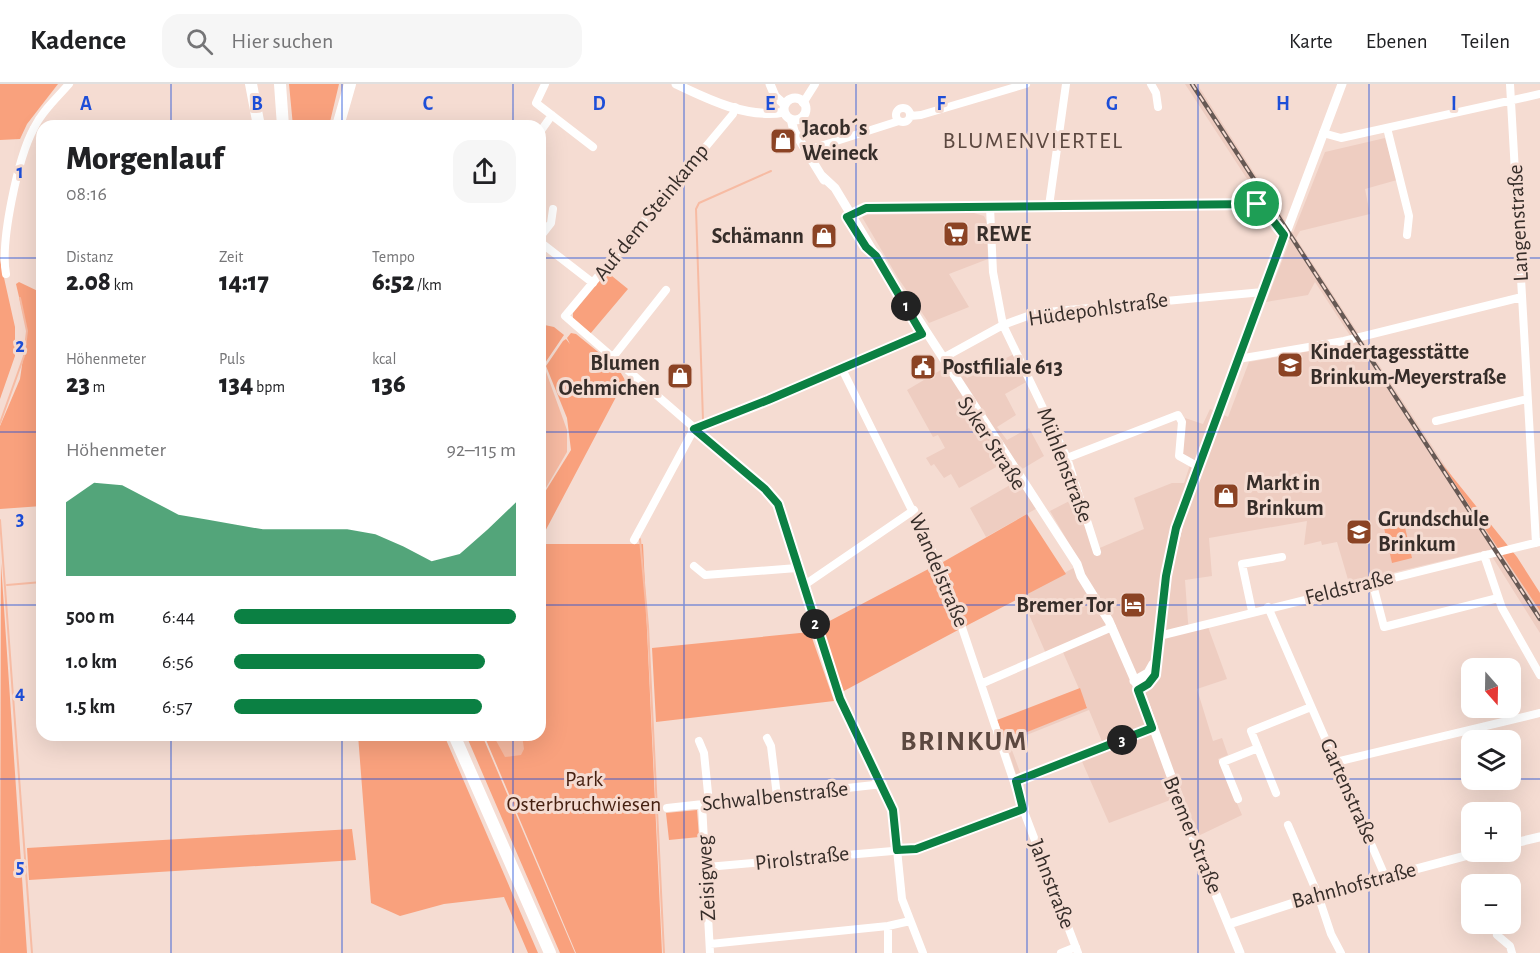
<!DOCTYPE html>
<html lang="de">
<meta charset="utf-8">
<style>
body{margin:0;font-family:"Alegreya Sans",sans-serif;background:#f6f6f6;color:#202124;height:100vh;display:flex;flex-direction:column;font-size:22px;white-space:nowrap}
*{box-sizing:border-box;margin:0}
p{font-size:20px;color:#757577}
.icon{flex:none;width:33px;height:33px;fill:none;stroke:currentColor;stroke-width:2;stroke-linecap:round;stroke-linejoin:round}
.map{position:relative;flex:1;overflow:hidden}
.sheet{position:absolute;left:36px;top:36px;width:510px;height:621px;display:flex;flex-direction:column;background:#fff;border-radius:18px;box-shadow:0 6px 24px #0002}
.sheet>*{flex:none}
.needle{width:39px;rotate:160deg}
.controls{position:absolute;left:1461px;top:574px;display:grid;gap:12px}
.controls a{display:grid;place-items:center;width:60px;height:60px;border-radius:12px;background:#fff;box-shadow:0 6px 24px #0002;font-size:30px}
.pin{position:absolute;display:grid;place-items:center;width:51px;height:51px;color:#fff;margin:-26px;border:3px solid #fff;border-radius:50%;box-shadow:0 2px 6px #0007}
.km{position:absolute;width:30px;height:30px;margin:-15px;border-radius:50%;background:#222;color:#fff;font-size:16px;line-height:30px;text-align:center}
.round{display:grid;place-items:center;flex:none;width:63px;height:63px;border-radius:18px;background:#f6f6f6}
.headline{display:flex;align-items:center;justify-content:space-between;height:102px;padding:0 30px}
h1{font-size:33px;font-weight:800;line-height:45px}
.metrics{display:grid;grid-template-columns:repeat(3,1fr);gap:9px;height:102px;padding:6px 30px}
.metrics div{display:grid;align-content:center}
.metrics b{font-size:26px;font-weight:800}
.metrics small{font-size:16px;font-weight:400}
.metrics p{font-size:16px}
.chart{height:168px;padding:12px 30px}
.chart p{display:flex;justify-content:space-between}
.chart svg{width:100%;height:108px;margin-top:6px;fill:#0b8043;opacity:.7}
ul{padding:0 30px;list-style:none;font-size:20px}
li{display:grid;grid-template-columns:96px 72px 1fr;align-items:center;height:45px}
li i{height:15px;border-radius:8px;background:#0b8043}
header{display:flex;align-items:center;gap:36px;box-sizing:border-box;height:84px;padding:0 30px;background:#fff;border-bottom:2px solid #e0e0e0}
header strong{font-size:28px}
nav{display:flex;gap:33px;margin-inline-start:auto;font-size:21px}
.search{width:420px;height:54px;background:#f6f6f6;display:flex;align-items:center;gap:15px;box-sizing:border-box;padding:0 21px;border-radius:18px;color:#757577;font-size:22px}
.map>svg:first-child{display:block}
.built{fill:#eecdc1;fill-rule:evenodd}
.green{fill:#f9a17d}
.water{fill:#f7bba3}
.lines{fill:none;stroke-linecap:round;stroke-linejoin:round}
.stream{stroke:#f7bba3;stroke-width:2}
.minor{stroke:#fff;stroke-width:8}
.tertiary{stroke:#fff;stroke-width:9}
.trunk{stroke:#fff;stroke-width:12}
.rail-casing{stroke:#675954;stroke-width:4.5}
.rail{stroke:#f5dcd2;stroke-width:2;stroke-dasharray:7;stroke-linecap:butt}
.route-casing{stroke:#fff;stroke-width:12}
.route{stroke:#0b8043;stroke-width:8}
.grid{fill:none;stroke:#1d4ed8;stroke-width:1.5;stroke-opacity:0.55}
.labels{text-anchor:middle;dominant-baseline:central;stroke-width:6;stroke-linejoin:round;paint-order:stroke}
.poi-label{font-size:22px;font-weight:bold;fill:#362d29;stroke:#f5dcd2;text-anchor:start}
.street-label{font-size:22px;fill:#362d29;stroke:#f5dcd2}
.park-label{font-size:22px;fill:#451f10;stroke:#f5dcd2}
.neighbourhood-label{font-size:24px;letter-spacing:1.5px;fill:#5c4840;stroke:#f5dcd2}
.district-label{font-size:28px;font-weight:bold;letter-spacing:1.5px;fill:#5c4840;stroke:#f5dcd2}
.grid-label{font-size:20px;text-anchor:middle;font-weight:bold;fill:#1d4ed8;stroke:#f5dcd2;stroke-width:6;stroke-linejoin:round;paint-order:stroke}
</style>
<header>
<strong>Kadence</strong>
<div class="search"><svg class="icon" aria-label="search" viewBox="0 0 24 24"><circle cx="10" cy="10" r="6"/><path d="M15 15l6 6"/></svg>Hier suchen</div>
<nav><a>Karte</a><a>Ebenen</a><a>Teilen</a></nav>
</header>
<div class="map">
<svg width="1540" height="869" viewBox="0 0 1540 869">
<rect width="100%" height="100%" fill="#f5dcd2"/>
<path class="built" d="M1185,0H1197L1293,149L1325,68L1385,54L1397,96L1365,105L1370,130L1300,147L1296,154L1540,527V549L1488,466L1349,499L1337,458L1322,461L1321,457L1304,461L1307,437L1209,454L1212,492L1185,496L1188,538L1190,548L1208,543L1227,595L1197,605L1213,657L1222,654L1228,671L1218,675L1242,731L1196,753L1181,712L1109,739L1080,673L1018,696L1005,657L1087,623L1062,566L1047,572L1021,512L1081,480L1050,427L1079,412L1095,466L1144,445L1134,414L1172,399H1184L1192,375L1180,369L1185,334L1203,340L1210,325L1228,333L1249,278L1355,259L1315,198L1308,211L1266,218L1289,159ZM1089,626L1103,660L1021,691L1009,658Z
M974,129L984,132L987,138L988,175L949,190L969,223L929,239L898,194L862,133L866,131Z
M1014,270L1028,297L1005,310L1016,331L997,343L1007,356L1029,344L1044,372L1019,387L1041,422L986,453L970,424L1010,401L998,382L959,404L951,390L944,394L934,380L931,382L926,374L945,364L938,351L933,353L907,306L956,277L967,294Z"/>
<path class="green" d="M0,0H58L27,40L20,55L0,56Z
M289,0H339L329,42H293Z
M0,176L15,243V272L0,315Z
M607,188L628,205L590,250L573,236V229Z
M19,198L42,209V422L0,425V342L20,295L27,247L16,200Z
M540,240L554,243L564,251L545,279L541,271L544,266L540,256Z
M571,249L576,250L618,284L625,296L540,457V416L571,366L567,334L546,282L563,257L566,255L570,260L567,254Z
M1439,376L1517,473L1540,509V527Z
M1027,430L1066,490L966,542L943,478Z
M1402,430L1412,474L1392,479L1382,435Z
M540,460H643L662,869H576L484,651H540Z
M1,479L27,869H0Z
M936,481L960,545L842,608L820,542Z
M810,548L834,617L656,638L652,564Z
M1080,604L1087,624L1005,657L997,636Z
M358,651H444L538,869H528L504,813L444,820L400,832L371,819Z
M466,651H482L575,869H560Z
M697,726L699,753L669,756L666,729Z
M352,745L356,776L29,796L27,764Z"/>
<path class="water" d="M540,271L567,346V368L540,414Z
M493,651H522L524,665L521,671L505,673Z"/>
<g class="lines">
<path class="stream" d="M703,336L696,125L699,119L771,87
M0,339L24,272L27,247L20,214
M0,436L32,869
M640,455L648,542L664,869
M7,501L42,498"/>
<path class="minor" d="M545,0L536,19L593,63
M1151,0L1156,9L1158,23
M1510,0L1536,459
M803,19L815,0
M735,23L733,30L565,232L765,405L778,420L840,615L893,726L902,815L923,869
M896 31a7 7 0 1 1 14 0a7 7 0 1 1-14 0Z
M910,32L921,31L1026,0
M1387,44L1409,132L1407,151
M540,48L552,31
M1323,49L1341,54L1540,10
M805,67L899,37
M1049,122L1066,0
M990,123L993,188L1003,241L1067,374L1097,468
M847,133L866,124L1257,120L1264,125L1284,151
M540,153L551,139L553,125
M540,158L593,199
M6,190C0,158 18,73 34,44C42,27 57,14 69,0
M613,273L666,206
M943,274L1003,241L1036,229L1263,208
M1238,275L1344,257L1522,213
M842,285L945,493L1023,725L1078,869
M1436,337L1527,315
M1067,374L1178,331L1182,338L1179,372L1197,382
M634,456L694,345L768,316L926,248
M1484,471L1502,524L1540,591
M694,482L705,491L797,484
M1372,497L1384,543L1498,514
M803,502L914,426
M1268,523L1385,792
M1252,527L1242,480L1282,473
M1159,552L1539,458
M983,599L1112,543
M767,654L771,662L777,712
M699,657L704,669L709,719
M1336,678L1540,629
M1016,697L1152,644
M1276,709L1251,647L1311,623
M1238,715L1223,678L1258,664
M702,720L710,869
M667,724L883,700
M1288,741L1318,811L1331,850L1341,869
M707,783L916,765L1023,725
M1497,851L1510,862L1512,869
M710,860L888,842L910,837
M888,869V842
M1061,869L1076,863"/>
<path class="tertiary" d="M676,0C707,15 748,35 784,28
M770,0L775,12L785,21
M784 25a11 11 0 1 1 22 0a11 11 0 1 1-22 0Z
M791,35L794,47L824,96
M821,91L835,104L909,227
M907,224L916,232L1077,480L1081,492L1109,537L1143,615L1199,769L1240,869
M1134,597L1148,589L1153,580
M1138,606L1148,601L1155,591L1166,492L1183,423L1342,0
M1510,760L1540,753
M1229,840L1318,811L1480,768"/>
<path class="trunk" d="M251,0L259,42
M280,0L283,42
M338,42L350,0
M454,651L550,869"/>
<g class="rail-casing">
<path id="rail" d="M1192,0L1540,535"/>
</g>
<use href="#rail" class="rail"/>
</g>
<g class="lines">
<g class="route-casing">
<path id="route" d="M1257,120L1264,125L1284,151L1176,444L1166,492L1155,591L1148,600L1138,606L1152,644L1016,697L1023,725L916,765L897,766L893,726L840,615L778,420L765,405L694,345L768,316L922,250L876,172L866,163L847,133L866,124Z"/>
</g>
<use href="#route" class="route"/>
</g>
<path class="grid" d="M171,0V42M342,0V42M513,0V42M684,0V869M856,0V869M1027,0V869M1198,0V869M1369,0V869M0,174H42M540,174H1540M0,348H42M540,348H1540M0,521H42M540,521H1540M171,651V869M342,651V869M513,651V869M0,695H1472M1510,695H1540"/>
<defs>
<g id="shop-square" transform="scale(1.35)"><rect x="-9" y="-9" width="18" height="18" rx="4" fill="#8b4324" stroke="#f5dcd2"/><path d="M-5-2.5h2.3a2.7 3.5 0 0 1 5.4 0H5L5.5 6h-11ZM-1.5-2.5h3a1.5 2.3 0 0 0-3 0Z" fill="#fff"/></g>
<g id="supermarket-square" transform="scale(1.35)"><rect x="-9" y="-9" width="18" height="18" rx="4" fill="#8b4324" stroke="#f5dcd2"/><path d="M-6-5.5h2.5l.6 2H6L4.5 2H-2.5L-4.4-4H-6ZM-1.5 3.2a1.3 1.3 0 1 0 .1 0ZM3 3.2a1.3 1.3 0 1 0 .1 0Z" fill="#fff"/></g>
<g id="school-square" transform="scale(1.35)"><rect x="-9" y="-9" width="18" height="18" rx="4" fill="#8b4324" stroke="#f5dcd2"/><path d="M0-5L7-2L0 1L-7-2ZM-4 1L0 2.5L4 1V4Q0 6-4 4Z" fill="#fff"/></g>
<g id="civic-square" transform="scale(1.35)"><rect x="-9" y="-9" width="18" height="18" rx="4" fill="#8b4324" stroke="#f5dcd2"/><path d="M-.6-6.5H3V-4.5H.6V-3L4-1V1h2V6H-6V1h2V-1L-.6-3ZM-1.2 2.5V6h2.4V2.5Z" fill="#fff"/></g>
<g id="hotel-square" transform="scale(1.35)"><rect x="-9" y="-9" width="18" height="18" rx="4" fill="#8b4324" stroke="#f5dcd2"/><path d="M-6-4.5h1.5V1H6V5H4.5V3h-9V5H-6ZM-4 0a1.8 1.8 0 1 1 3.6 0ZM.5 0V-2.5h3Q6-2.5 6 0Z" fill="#fff"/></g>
</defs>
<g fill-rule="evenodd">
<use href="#shop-square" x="783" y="57"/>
<use href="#supermarket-square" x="956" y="150"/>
<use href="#shop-square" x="824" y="152"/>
<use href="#school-square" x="1290" y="281"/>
<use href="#civic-square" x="923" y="283"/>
<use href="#shop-square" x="680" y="292"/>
<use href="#shop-square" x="1226" y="412"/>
<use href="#school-square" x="1359" y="448"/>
<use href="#hotel-square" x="1133" y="521"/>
</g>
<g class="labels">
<g class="poi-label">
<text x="802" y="44">Jacob´s<tspan x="802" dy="25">Weineck</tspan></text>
<text x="976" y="150">REWE</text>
<text x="804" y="152" text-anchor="end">Schämann</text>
<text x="1310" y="268">Kindertagesstätte<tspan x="1310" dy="25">Brinkum-Meyerstraße</tspan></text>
<text x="660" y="279" text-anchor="end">Blumen<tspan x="660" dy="25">Oehmichen</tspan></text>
<text x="942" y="283">Postfiliale 613</text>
<text x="1246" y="399">Markt in<tspan x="1246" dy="25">Brinkum</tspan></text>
<text x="1378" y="435">Grundschule<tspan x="1378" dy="25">Brinkum</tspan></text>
<text x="1114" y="521" text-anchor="end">Bremer Tor</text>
</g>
<g class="street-label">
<text transform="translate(651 128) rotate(-51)">Auf dem Steinkamp</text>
<text transform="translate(1518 139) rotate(-93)">Langenstraße</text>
<text transform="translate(1098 225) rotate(-8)">Hüdepohlstraße</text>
<text transform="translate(992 359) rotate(57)">Syker Straße</text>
<text transform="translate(1065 381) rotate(69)">Mühlenstraße</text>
<text transform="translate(939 486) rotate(67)">Wandelstraße</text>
<text transform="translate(1349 503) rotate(-14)">Feldstraße</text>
<text transform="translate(1349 707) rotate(66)">Gartenstraße</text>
<text transform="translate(775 712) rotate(-6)">Schwalbenstraße</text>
<text transform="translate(1193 751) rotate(68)">Bremer Straße</text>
<text transform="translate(802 774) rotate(-6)">Pirolstraße</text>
<text transform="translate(706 794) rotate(-93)">Zeisigweg</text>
<text transform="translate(1052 800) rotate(69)">Jahnstraße</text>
<text transform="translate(1354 801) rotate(-15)">Bahnhofstraße</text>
</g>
<g class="park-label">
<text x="584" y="695">Park<tspan x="584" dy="25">Osterbruchwiesen</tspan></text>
</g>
<g class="neighbourhood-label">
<text x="1033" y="57">BLUMENVIERTEL</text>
</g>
<g class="district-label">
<text x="964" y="658">BRINKUM</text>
</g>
</g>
<g class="grid-label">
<text x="86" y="26">A</text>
<text x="257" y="26">B</text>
<text x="428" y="26">C</text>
<text x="599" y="26">D</text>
<text x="770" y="26">E</text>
<text x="941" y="26">F</text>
<text x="1112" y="26">G</text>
<text x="1283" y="26">H</text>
<text x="1454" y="26">I</text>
<text x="20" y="94">1</text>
<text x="20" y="268">2</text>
<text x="20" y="441">3</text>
<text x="20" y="615">4</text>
<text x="20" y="789">5</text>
</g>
</svg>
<div class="controls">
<a><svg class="needle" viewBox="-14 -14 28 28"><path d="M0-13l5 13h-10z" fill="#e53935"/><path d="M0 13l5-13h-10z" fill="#757577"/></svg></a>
<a><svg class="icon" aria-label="layers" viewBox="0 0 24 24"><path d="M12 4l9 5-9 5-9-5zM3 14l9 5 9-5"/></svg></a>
<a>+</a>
<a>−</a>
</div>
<div class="pin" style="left:1257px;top:120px;background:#1e9e55"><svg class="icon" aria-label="arrive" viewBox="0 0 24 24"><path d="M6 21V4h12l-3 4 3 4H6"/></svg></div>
<b class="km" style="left:906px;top:222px">1</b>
<b class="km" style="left:815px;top:540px">2</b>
<b class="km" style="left:1122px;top:656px">3</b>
<section class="sheet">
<div class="headline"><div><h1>Morgenlauf</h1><p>08:16</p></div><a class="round"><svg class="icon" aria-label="share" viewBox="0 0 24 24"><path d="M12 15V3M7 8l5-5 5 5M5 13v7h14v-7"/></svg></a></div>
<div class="metrics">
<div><p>Distanz</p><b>2.08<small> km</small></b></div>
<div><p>Zeit</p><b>14:17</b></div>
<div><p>Tempo</p><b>6:52<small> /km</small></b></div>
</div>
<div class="metrics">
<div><p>Höhenmeter</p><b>23<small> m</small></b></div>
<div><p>Puls</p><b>134<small> bpm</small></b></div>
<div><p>kcal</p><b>136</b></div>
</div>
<div class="chart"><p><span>Höhenmeter</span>92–115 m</p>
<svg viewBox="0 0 160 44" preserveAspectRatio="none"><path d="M0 44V14L10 6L20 7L30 13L40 19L50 21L60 23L70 25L80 25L90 25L100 25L110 27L120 32L130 38L140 35L150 25L160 14V44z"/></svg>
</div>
<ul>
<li><b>500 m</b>6:44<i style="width:100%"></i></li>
<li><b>1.0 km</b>6:56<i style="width:89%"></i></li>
<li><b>1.5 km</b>6:57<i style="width:88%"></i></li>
</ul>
</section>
</div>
